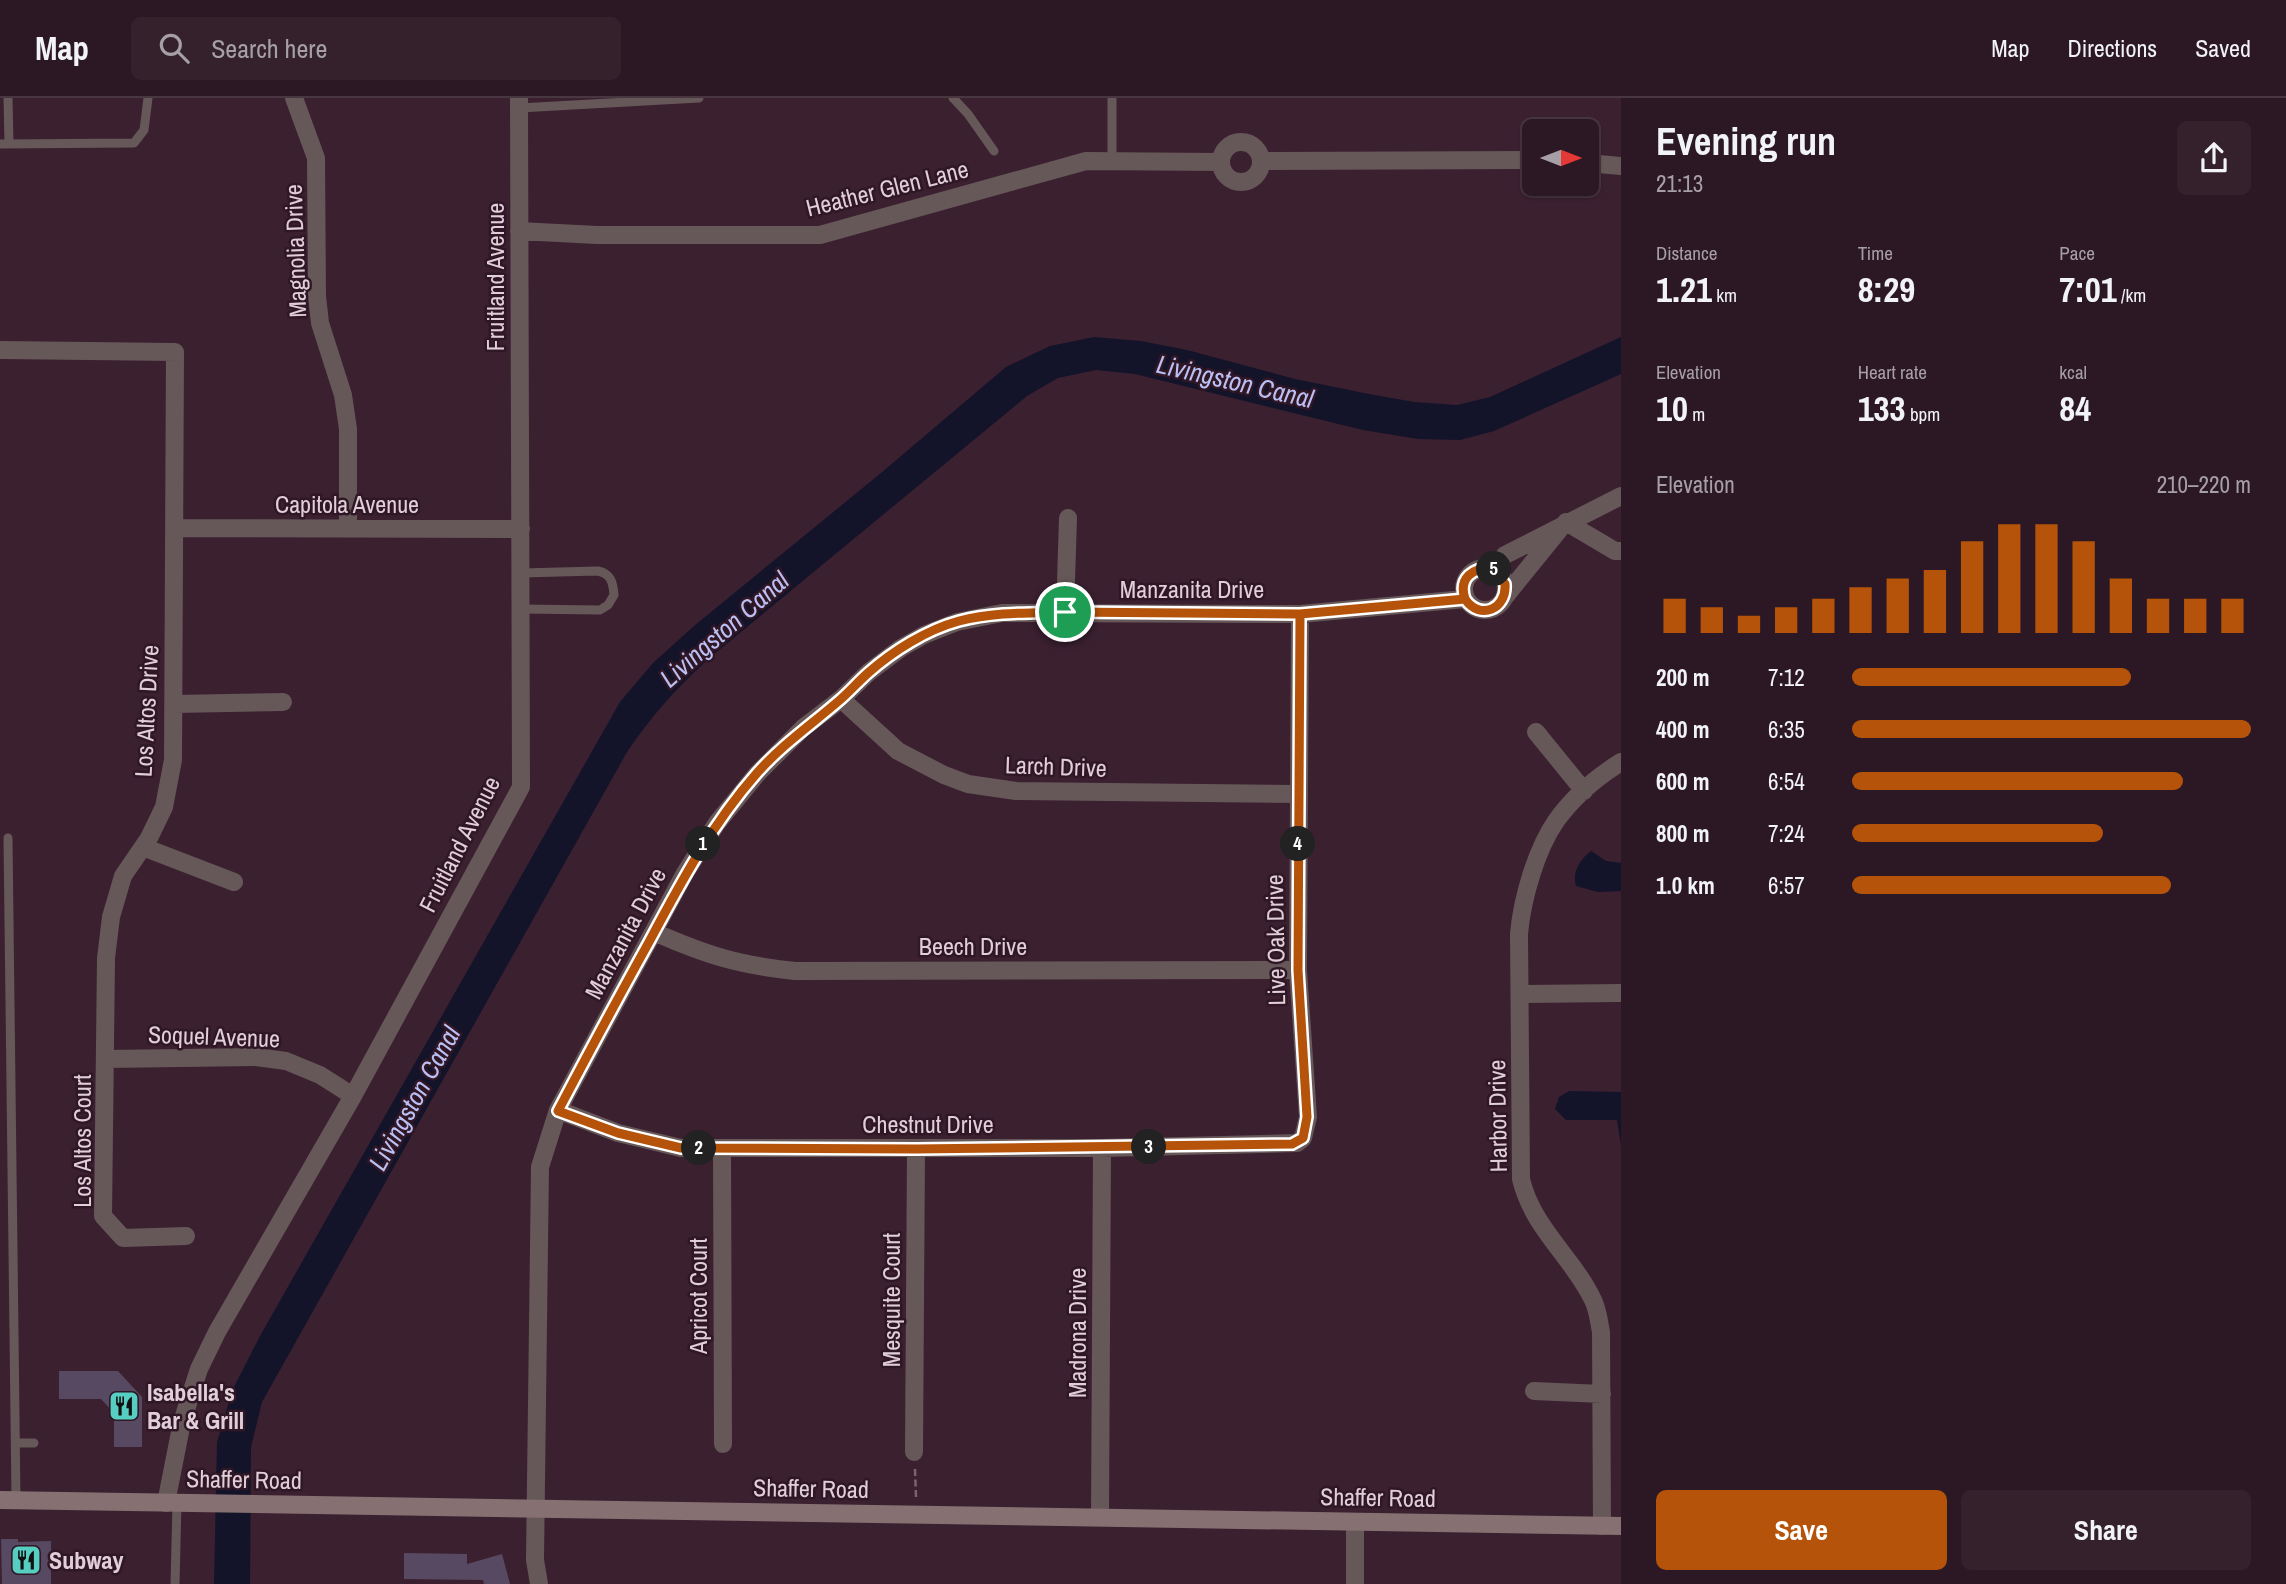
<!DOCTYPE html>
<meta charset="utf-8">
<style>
body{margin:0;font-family:"Archivo Narrow",sans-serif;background:#34212c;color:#f1f3f6;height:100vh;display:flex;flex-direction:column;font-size:26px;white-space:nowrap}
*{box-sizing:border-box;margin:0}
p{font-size:23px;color:#a6a0a6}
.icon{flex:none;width:38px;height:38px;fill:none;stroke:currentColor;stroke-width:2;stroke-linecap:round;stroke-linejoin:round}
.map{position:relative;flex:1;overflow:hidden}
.drawer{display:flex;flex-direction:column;background:#2c1824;width:665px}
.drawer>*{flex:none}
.needle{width:46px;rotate:90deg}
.controls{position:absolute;left:1522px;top:21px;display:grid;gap:14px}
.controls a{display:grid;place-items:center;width:77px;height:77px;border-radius:10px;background:#2c1824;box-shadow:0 2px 5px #0004,0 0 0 2px #483741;font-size:35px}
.pin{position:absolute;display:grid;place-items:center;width:60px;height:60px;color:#fff;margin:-30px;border:4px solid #fff;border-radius:50%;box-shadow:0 2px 7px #0007}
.km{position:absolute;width:35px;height:35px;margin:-18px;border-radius:50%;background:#222;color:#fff;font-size:19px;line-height:35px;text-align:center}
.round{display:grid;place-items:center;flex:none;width:74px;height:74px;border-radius:10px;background:#34212c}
.summary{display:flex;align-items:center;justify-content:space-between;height:119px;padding:0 35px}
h1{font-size:38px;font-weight:700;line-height:52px}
.metrics{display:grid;grid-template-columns:repeat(3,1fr);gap:10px;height:119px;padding:7px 35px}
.metrics div{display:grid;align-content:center}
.metrics b{font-size:35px;font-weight:700}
.metrics small{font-size:19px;font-weight:400}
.metrics p{font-size:19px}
.chart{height:196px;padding:14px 35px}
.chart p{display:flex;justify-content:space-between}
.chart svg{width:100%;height:126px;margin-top:7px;stroke:#b45309;stroke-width:6}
.button{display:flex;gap:14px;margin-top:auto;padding:14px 35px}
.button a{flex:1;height:80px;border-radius:10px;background:#b45309;color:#fff;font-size:28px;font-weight:700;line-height:80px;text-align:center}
.button a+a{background:#34212c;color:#f1f3f6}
ul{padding:0 35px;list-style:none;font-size:23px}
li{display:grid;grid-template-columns:112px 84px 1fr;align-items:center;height:52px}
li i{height:18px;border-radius:9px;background:#b45309}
header{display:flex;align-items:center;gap:42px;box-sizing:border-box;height:98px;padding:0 35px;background:#2c1824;border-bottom:2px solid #483741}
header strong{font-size:33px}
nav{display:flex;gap:38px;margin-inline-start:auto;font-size:24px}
.search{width:490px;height:63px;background:#34212c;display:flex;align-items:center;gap:18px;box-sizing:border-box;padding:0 24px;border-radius:10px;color:#a6a0a6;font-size:26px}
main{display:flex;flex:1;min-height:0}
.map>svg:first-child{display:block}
.water{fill:#131329}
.building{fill:#574961}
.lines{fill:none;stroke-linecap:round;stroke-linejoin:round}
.path{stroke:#7b6371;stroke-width:2.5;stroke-dasharray:7 3.5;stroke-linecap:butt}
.service{stroke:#665758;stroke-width:9}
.minor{stroke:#665758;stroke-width:18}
.secondary{stroke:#877071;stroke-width:18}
.route-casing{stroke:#fff;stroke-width:14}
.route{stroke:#b45309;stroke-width:9}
.labels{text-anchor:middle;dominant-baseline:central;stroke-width:5;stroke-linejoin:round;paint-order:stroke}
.street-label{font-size:24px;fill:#e0ced8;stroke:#301726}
.poi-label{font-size:24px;font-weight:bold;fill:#e0ced8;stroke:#301726;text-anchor:start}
.water-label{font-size:26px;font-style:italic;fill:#bbc0f4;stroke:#301726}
</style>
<header>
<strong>Map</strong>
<div class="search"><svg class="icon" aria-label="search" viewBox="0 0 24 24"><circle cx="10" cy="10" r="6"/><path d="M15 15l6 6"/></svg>Search here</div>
<nav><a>Map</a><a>Directions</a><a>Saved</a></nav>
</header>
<main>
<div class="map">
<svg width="1621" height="1486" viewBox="0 0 1621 1486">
<rect width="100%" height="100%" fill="#3b2030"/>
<path class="water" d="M1094,239L1141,243L1187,252L1295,281L1369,296L1414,304L1457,307L1490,299L1621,239V276L1494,333L1460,342L1418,341L1363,332L1135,276L1096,272L1058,280L1027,298L713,557C678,588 653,616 627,654L262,1304L251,1349L250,1486H214L217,1344L232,1293L260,1238L620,604L653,565L694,528L881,375L1006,269L1050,248Z
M1591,753L1606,763L1621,765V793L1598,794L1576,788C1572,773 1580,762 1591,753Z
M1569,993L1621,994V1047L1617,1022H1566L1555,1011L1559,999Z"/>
<path class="building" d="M59,1273H118L142,1299V1349H114V1315L101,1301H59Z
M1,1441H18V1444L51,1443V1486H2Z
M404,1455L467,1456V1466L502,1456L510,1486H484L483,1482L404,1481Z"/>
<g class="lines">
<path class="path" d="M915,1371L916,1399"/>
<path class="service" d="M8,0L9,46
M953,0L968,16L994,53
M1112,0V63
M519,10L699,0
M0,46L134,45L144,32L148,0
M521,475L598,473C611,476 613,484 614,497L608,507L600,512L521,511
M8,740L16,1402
M16,1345H34
M175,1486L177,1405"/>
<path class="minor" d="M294,0L316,60L317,198L320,225L343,297L348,331V430
M1221 64a20 20 0 1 1 40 0a20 20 0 1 1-40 0Z
M1262,63L1535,62
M1587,65L1621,68
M519,133L597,137H820L1086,63L1221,64
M0,252L175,254L173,662L164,709L149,740L123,778L111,819L106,860L103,1118L123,1140L186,1138
M1566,424L1615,453H1621
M174,430L521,431
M1464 491a21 21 0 1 1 42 0a21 21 0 1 1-42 0Z
M1493,470L1505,457L1621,398
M1504,500L1559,432
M1065,515L1068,420
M841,601L898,653L944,677L968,686L1016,693L1298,696
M174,606L283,604
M1536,634L1584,693
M143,749L234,784
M654,834C706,857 738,867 795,873L1298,872
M1521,896L1621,895
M106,961L256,959L286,963L320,977L353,998
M558,1012L618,1035L681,1050H1102L1297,1045L1303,1040L1308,1019L1298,872L1300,516
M722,1050L723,1346
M1534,1293L1602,1296
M914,1354L916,1051
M166,1405L182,1324L199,1271L217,1234L353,998L521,689L519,0
M1100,1419L1102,1050
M1355,1424V1486
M1602,1428L1601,1234C1599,1224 1598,1212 1593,1202C1572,1158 1533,1131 1521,1081L1519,836C1522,801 1536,752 1556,723C1573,699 1597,679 1621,664
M539,1486L535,1462L540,1069L558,1012L685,775L717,725L757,676L803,630L841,601L869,574L901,550L924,537L957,524L1002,515L1300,516L1465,501"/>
<path class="secondary" d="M0,1402L1621,1428"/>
</g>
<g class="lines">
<g class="route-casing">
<path id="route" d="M1065,514C1029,515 994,514 959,523C926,532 893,553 868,575C858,584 850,593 841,601C811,627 784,645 757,675C712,726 681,784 649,844C618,900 588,956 558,1013L618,1035L681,1050L916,1051L1292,1046L1303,1040L1307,1019L1298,872L1300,516L1465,501C1458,480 1473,469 1493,470L1505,486C1507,511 1480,523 1465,501L1300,516L1065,514"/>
</g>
<use href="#route" class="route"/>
</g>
<defs>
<g id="restaurant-square" transform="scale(1.575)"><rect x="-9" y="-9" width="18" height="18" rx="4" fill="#57cec2" stroke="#301726"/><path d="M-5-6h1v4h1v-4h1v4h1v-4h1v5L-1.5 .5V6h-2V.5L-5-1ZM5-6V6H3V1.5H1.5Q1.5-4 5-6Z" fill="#111"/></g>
</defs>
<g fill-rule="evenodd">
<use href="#restaurant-square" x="124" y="1308"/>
<use href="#restaurant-square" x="26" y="1462"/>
</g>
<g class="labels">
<g class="street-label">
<text transform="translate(887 90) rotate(-14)">Heather Glen Lane</text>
<text transform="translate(295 153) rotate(-92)">Magnolia Drive</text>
<text transform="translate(495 179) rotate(-90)">Fruitland Avenue</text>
<text x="347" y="406">Capitola Avenue</text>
<text x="1192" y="491">Manzanita Drive</text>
<text transform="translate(146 613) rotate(-87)">Los Altos Drive</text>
<text transform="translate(1056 668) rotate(2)">Larch Drive</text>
<text transform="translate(459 746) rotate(-63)">Fruitland Avenue</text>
<text transform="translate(625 835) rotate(-62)">Manzanita Drive</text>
<text transform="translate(1275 842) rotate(-91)">Live Oak Drive</text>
<text x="973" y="848">Beech Drive</text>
<text transform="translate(214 938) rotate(2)">Soquel Avenue</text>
<text transform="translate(1497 1018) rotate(-91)">Harbor Drive</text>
<text x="928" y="1026">Chestnut Drive</text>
<text transform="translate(82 1043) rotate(-90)">Los Altos Court</text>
<text transform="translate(698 1198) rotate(-90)">Apricot Court</text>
<text transform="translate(891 1202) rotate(-90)">Mesquite Court</text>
<text transform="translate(1077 1235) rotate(-90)">Madrona Drive</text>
<text transform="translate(244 1381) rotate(1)">Shaffer Road</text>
<text transform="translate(811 1390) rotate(1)">Shaffer Road</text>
<text transform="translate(1378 1399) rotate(1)">Shaffer Road</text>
</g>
<g class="poi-label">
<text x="147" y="1294">Isabella's<tspan x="147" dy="28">Bar &amp; Grill</tspan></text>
<text x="49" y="1462">Subway</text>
</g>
<g class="water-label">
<text transform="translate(1235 283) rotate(13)">Livingston Canal</text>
<text transform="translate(724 531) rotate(-41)">Livingston Canal</text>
<text transform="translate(414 1000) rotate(-61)">Livingston Canal</text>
</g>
</g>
</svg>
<div class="controls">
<a><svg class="needle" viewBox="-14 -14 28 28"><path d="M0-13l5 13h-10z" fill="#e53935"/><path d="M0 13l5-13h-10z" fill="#a6a0a6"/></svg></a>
</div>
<div class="pin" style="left:1065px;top:514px;background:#1e9e55"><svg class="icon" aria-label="arrive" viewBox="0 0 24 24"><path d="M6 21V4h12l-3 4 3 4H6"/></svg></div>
<b class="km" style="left:703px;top:746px">1</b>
<b class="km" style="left:699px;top:1050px">2</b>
<b class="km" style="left:1149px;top:1049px">3</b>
<b class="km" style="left:1298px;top:746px">4</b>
<b class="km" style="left:1494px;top:471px">5</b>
</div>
<section class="drawer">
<div class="summary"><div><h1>Evening run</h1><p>21:13</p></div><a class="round"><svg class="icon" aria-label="share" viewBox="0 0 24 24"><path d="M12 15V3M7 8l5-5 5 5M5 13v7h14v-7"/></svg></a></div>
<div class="metrics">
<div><p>Distance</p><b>1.21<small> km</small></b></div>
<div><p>Time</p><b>8:29</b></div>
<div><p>Pace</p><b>7:01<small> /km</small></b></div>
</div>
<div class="metrics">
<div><p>Elevation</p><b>10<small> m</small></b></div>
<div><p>Heart rate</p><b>133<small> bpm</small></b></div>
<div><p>kcal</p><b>84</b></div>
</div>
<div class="chart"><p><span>Elevation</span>210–220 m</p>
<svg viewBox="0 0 160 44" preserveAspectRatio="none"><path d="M5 44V32M15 44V35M25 44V38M35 44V35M45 44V32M55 44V28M65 44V25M75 44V22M85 44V12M95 44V6M105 44V6M115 44V12M125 44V25M135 44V32M145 44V32M155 44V32"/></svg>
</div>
<ul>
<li><b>200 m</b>7:12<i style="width:70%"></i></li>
<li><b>400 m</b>6:35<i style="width:100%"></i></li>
<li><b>600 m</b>6:54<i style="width:83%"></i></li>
<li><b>800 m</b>7:24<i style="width:63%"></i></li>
<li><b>1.0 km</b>6:57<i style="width:80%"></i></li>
</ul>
<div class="button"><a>Save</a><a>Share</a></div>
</section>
</main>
